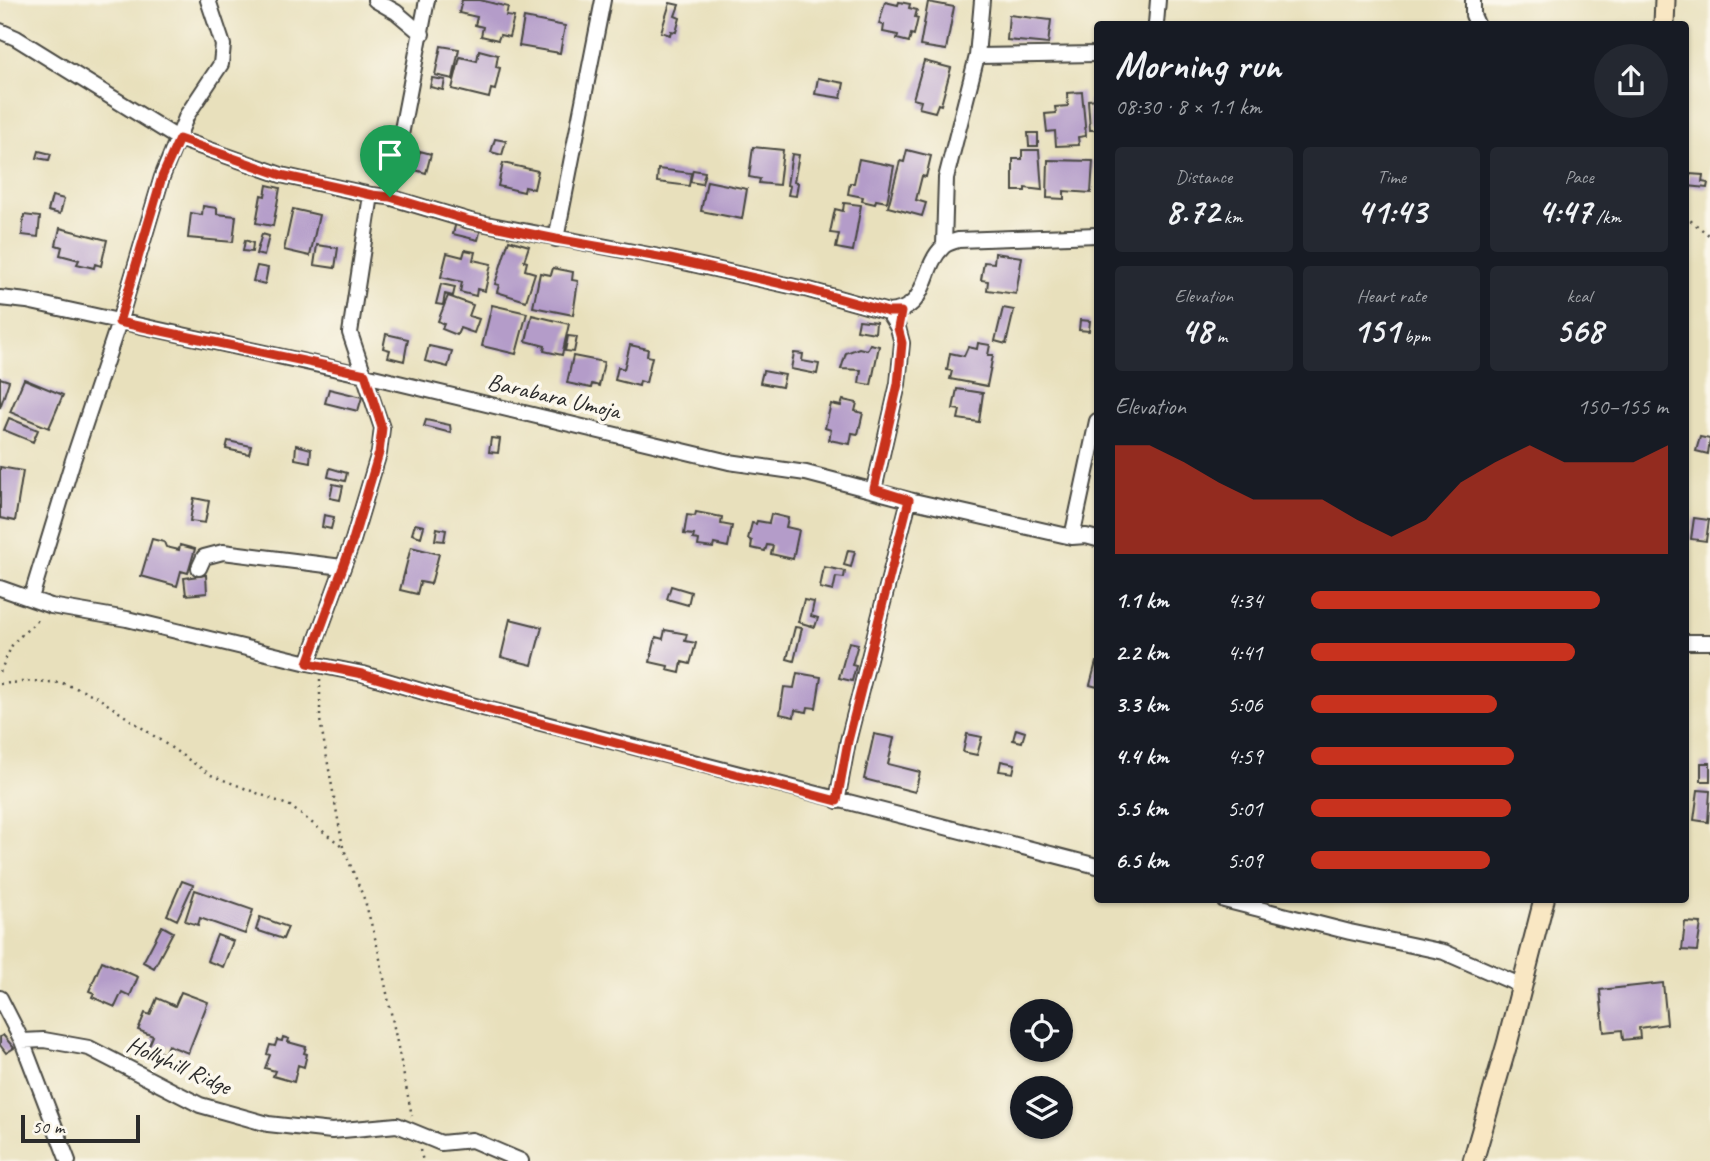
<!DOCTYPE html>
<meta charset="utf-8">
<style>
body{margin:0;font-family:Caveat,sans-serif;background:#242831;color:#f1f3f6;height:100vh;display:flex;flex-direction:column;font-size:26px;white-space:nowrap}
*{box-sizing:border-box;margin:0}
p{font-size:23px;color:#9ea1a6}
.icon{flex:none;width:38px;height:38px;fill:none;stroke:currentColor;stroke-width:2;stroke-linecap:round;stroke-linejoin:round}
.map{position:relative;flex:1;overflow:hidden}
.sheet{position:absolute;left:1094px;top:21px;width:595px;height:882px;display:flex;flex-direction:column;background:#171b24;border-radius:7px;box-shadow:0 2px 5px #0004}
.sheet>*{flex:none}
.tools{position:absolute;left:1010px;top:999px;display:grid;gap:14px}
.tools a{display:grid;place-items:center;width:63px;height:63px;border-radius:50%;background:#171b24;box-shadow:0 2px 5px #0004;font-size:35px}
.scale{position:absolute;left:21px;bottom:18px;width:119px;box-sizing:border-box;padding-left:7px;border:4px solid #2b2b2b;border-top:0;font-size:19px;line-height:24px;white-space:nowrap;color:#2b2b2b;-webkit-text-stroke:5px #fbf7ec;paint-order:stroke}
.pin{position:absolute;display:grid;place-items:center;width:60px;height:60px;color:#fff;margin:-72px -30px;border-radius:50% 50% 50% 0;rotate:-45deg;box-shadow:0 0 7px #0007}
.pin .icon{rotate:45deg}
.round{display:grid;place-items:center;flex:none;width:74px;height:74px;border-radius:37px;background:#242831}
.headline{display:flex;align-items:center;justify-content:space-between;height:119px;padding:0 21px}
h1{font-size:38px;font-weight:600;line-height:52px}
.metrics{display:grid;grid-template-columns:repeat(3,1fr);gap:10px;height:119px;padding:7px 21px}
.metrics div{display:grid;align-content:center;border-radius:7px;background:#242831;text-align:center}
.metrics b{font-size:35px;font-weight:600}
.metrics small{font-size:19px;font-weight:400}
.metrics p{font-size:19px}
.chart{height:196px;padding:14px 21px}
.chart p{display:flex;justify-content:space-between}
.chart svg{width:100%;height:126px;margin-top:7px;fill:#c8321e;opacity:.7}
ul{padding:0 21px;list-style:none;font-size:23px}
li{display:grid;grid-template-columns:112px 84px 1fr;align-items:center;height:52px}
li i{height:18px;border-radius:9px;background:#c8321e}
.map>svg:first-child{display:block}
.building{fill:#b49cc9}
.lines{fill:none;stroke-linecap:round;stroke-linejoin:round}
.street-casing{stroke:#474641;stroke-width:18}
.secondary-casing{stroke:#474641;stroke-width:23}
.path{stroke:#474641;stroke-width:2.5;stroke-dasharray:2 5;stroke-linecap:butt}
.street{stroke:#fff;stroke-width:14}
.secondary{stroke:#f9e7c3;stroke-width:19}
.route-casing{stroke:#fff;stroke-width:14}
.route{stroke:#c8321e;stroke-width:9}
.labels{text-anchor:middle;dominant-baseline:central;stroke-width:7;stroke-linejoin:round;paint-order:stroke}
.street-label{font-size:24px;fill:#2b2b2b;stroke:#fbf7ec}
</style>
<div class="map">
<svg width="1710" height="1161" viewBox="0 0 1710 1161">
<rect width="100%" height="100%" fill="#fbf7ec"/>
<filter id="ink" filterUnits="userSpaceOnUse"><feTurbulence type="fractalNoise" baseFrequency=".0143" numOctaves="2"/><feDisplacementMap in="SourceGraphic" scale="14" xChannelSelector="R" yChannelSelector="G"/><feConvolveMatrix kernelMatrix="1 2 1 2 8 2 1 2 1" color-interpolation-filters="sRGB"/></filter>
<filter id="wash" filterUnits="userSpaceOnUse"><feTurbulence type="fractalNoise" baseFrequency=".00686" numOctaves="4" result="noise"/><feDisplacementMap in="SourceGraphic" scale="28" xChannelSelector="R" yChannelSelector="G"/><feGaussianBlur stdDeviation="1.57" result="paint"/><feColorMatrix in="noise" values="0 0 0 0 0 0 0 0 0 0 0 0 0 0 0 0 0 1.4 0 .05"/><feComposite in="paint" operator="in"/></filter>
<g filter="url(#wash)">
<rect width="100%" height="100%" fill="#e8e0bc"/>
<g id="blocks">
<path class="building" d="M462,0H480L508,7L506,16L514,17L509,37L500,35L498,40L481,36L483,27L475,25L477,17L459,13Z
M885,2L898,5L899,2L910,4L909,8L917,10L915,17L918,18L914,35L911,34L909,42L897,39L898,35L883,32L884,25L879,24Z
M928,2L954,7L946,50L920,46Z
M670,3L679,5L675,16L680,18L676,32L671,31L670,35L661,32Z
M1009,15L1051,20L1048,44L1007,40Z
M524,18L565,26L560,53L519,46Z
M441,46L459,49L453,79L435,75Z
M479,50L498,55L496,67L500,68L495,90L491,89L489,98L452,89L460,57L477,61Z
M924,61L951,68L941,105L938,104L935,112L919,108L921,101L913,99Z
M432,78L445,80L443,90L430,87Z
M818,78L844,83L841,98L815,94Z
M1082,92L1086,136L1078,137L1079,145L1056,146L1055,131L1047,132L1045,114L1056,113L1055,107L1068,106L1067,93Z
M1097,99V130H1090L1088,100Z
M1028,133H1038V146H1029Z
M495,139L506,141L502,155L491,152Z
M753,147L783,150L779,185L759,183L760,179L749,177Z
M907,150L931,156L926,177L922,176L916,200L926,203L922,216L888,207L900,161L904,162Z
M1022,150H1039L1042,190L1025,188V191H1013V159H1022Z
M39,151L51,154L49,160L37,158Z
M420,151L431,154L426,173L415,170Z
M792,154L799,155L794,182L798,183L796,196L788,195L790,186L787,185Z
M859,159L894,166L887,202L876,200L875,204L862,201L863,197L848,194L850,183H854Z
M1048,160L1093,161L1091,193L1064,191V199L1047,198Z
M503,163L538,171L534,189L525,187L524,192L498,186Z
M658,169L691,173L689,186L657,182Z
M693,170L705,172L702,184L690,182Z
M1689,174L1703,175L1702,182L1708,183L1707,188L1688,186Z
M707,181L747,189L742,219L701,211Z
M267,185L280,188L273,226L256,223L261,195L265,196Z
M52,196L64,199L60,214L48,211Z
M844,203L861,205L853,251L836,248L839,234L830,233L835,209L843,211Z
M203,206L217,208V214L236,216L233,242L188,238L191,213L202,215Z
M293,209L319,215L310,256L284,250Z
M24,215L40,217L38,237L22,235Z
M456,222L481,228L478,240L453,234Z
M60,228L107,240L101,266L95,264L94,268L77,264L79,260L60,255L62,247L56,245Z
M262,234L269,236L264,256L256,254Z
M245,240L253,243L252,252L243,251Z
M509,240L529,246L524,261L527,262L525,270L535,273L526,301L497,292L499,285L495,284Z
M317,245L338,248L335,268L314,265Z
M465,250L475,252L473,260L491,264L485,291L477,289L476,296L460,292L462,282L441,277L447,253L463,257Z
M995,253L1022,257L1016,294L987,290L988,281L981,280L984,262L994,263Z
M257,266L268,268L265,284L253,281Z
M553,268L573,272L572,280L578,281L573,315L533,307L540,273L551,275Z
M441,284L455,287L453,296L445,294L443,305L436,304Z
M448,296L473,305L469,316L479,319L474,333L460,328L457,335L442,329L444,324L438,321Z
M492,305L527,313L516,354L482,346Z
M1003,308L1014,310L1006,344L995,341Z
M532,315L569,324L562,355L544,351L545,346L526,341Z
M859,320L876,322L875,333L857,330Z
M1080,320L1090,321L1089,331L1079,330Z
M386,334L408,339L404,361L388,357L390,350L383,348Z
M568,336L577,337L574,352L565,351Z
M978,343L990,345L988,355H993L987,386L950,379L952,371L947,370L950,353L964,356L968,347L977,349Z
M870,344L879,346L871,385L859,383L861,370L841,369L846,353L859,348L867,350Z
M630,345L648,349L647,356L652,357L646,383L640,381L639,386L615,380L618,367L624,369Z
M429,346L452,351L448,367L425,361Z
M794,353L803,354L802,361L819,364L817,374L791,369Z
M573,356L604,362L599,386L592,384L591,388L567,383Z
M763,371L785,375L782,387L760,383Z
M0,378L9,381L0,408Z
M24,379L63,395L49,428L10,412Z
M329,389L362,397L358,411L325,403Z
M957,389L983,393L979,422L958,419L960,410L953,409Z
M843,400L857,403L855,411L863,413L858,434L852,433L850,444L829,440L831,430L825,428L831,404L841,406Z
M9,418L38,430L33,442L4,430Z
M426,420L450,425L451,433L424,426Z
M1700,437L1710,439L1708,454L1696,451Z
M491,438L500,439L498,453L489,452Z
M228,441L251,446L249,454L226,449Z
M296,445L311,449L310,462L295,459Z
M0,467L23,471L15,521L0,518Z
M330,468L347,473L345,481L328,477Z
M333,484L343,486L340,500L330,498Z
M194,498L209,501L205,523L190,521Z
M696,512L722,517L721,524L732,526L728,547L714,544L713,548L698,546L699,540L693,539L694,535L684,534L687,515L695,516Z
M771,514L788,518L786,527L799,530L793,559L771,554L773,546L767,545L765,551L751,548L752,541L748,539L752,523L756,524L757,521L769,523Z
M324,515L334,517L331,529L322,527Z
M1694,518L1709,520L1706,541L1691,539Z
M415,524L424,526L421,537L412,534Z
M437,528L446,530L444,541L435,540Z
M152,539L164,542L166,547L179,550L180,545L195,549L188,573L181,571L177,586L141,576Z
M411,547L439,554L431,584L420,582L417,594L400,590Z
M848,550L855,551L851,567L844,565Z
M824,567L845,571L844,578L836,577L833,591L820,588Z
M206,575L207,593L186,595L184,578Z
M671,586L691,592L688,605L667,599Z
M804,600L814,602L811,616L818,618L815,627L798,622Z
M510,619L542,627L532,665L501,657Z
M795,627L802,628L794,661L787,659Z
M665,630L687,634L685,641L696,643L690,664L682,662L680,673L667,670L668,666L650,662L656,637L663,639Z
M849,642L858,644L852,665L856,666L852,681L839,678Z
M1096,662H1097V687L1090,685Z
M797,673L821,677L816,708L808,707L807,712L795,710L794,717L780,714L784,687L794,688Z
M1016,729L1025,732L1022,742L1013,740Z
M874,734L894,738L888,764L920,772L915,792L864,779Z
M967,734L982,737L977,755L963,752Z
M1001,761L1015,764L1013,773L999,771Z
M1701,763H1710V781H1701Z
M1698,790L1710,791L1708,822L1694,820Z
M182,881L193,885L177,920L167,915Z
M195,890L253,910L245,934L200,918L198,925L185,921Z
M260,917L288,927L283,939L256,930Z
M1685,922L1701,923L1697,951L1682,950Z
M162,926L173,932L154,968L143,962Z
M217,935L233,941L223,967L207,961Z
M102,961L138,977L130,996L122,992L115,1007L92,997L94,993L89,991Z
M1663,983L1667,1024L1639,1028L1640,1038L1623,1040L1622,1030L1604,1032L1600,990Z
M181,992L208,1002L188,1053L168,1045L164,1054L148,1048L153,1036L138,1030L145,1013L150,1015L157,998L175,1006Z
M3,1035L14,1048L6,1053L0,1045V1037Z
M283,1037L289,1039L288,1042L306,1047L304,1053L307,1054L304,1067L298,1065L294,1082L273,1076L275,1071L265,1068L270,1055L267,1054L270,1045L275,1046L277,1040L282,1041Z"/>
</g>
</g>
<g filter="url(#ink)">
<use href="#blocks" fill-opacity="0" stroke="#474641" stroke-width="2"/>
<g class="lines">
<g class="street-casing">
<path id="street" d="M375,0L396,12L422,34
M1473,0V15L1477,24
M1156,24L1158,0
M0,31L16,38L179,139L281,175L371,195L389,197L470,221L670,259L809,290L888,312C930,310 920,268 943,247C947,243 953,242 958,240L1097,235
M977,56L1097,54
M389,197L427,0
M556,239L603,0
M944,245L946,178L977,56L982,0
M0,298L27,301L365,375L729,462L806,473L909,500L1072,537L1086,536L1097,539
M874,489L898,384L902,343L898,328L888,312
M1072,537L1097,421
M199,568L204,557L223,552L342,567
M0,588L51,606L127,619L308,663L363,674L448,699L1097,866
M31,598L73,460L119,322L162,177L187,115L221,64L223,45L208,0
M1685,642H1710
M308,663L353,540L379,453L382,428L350,333L371,195
M837,801L848,741L909,500
M1224,900L1350,932L1444,952L1522,986
M0,998L22,1041L68,1161
M22,1041L44,1040L89,1048L200,1105L268,1124L332,1131L397,1125L441,1143L472,1140L521,1161"/>
</g>
<g class="secondary-casing">
<path id="secondary" d="M1664,24L1665,0
M1473,1161L1507,1044L1544,900"/>
</g>
<path class="path" d="M1685,216L1710,236
M0,672L13,643L40,618
M320,679V720L343,847L365,901L378,949L412,1116
M0,684L33,681L62,683L94,695L211,775L290,806L342,846
M420,1150L423,1161"/>
<use href="#street" class="street"/>
<use href="#secondary" class="secondary"/>
</g>
</g>
<g class="lines" filter="url(#ink)">
<g class="route-casing">
<path id="route" d="M179,139L281,175L372,195L390,197L470,221L556,239L670,259L809,290L888,312H901L898,328L902,343L898,384L874,489L909,500L848,741L837,801L448,699L362,674L308,663L353,540L379,453L382,428L365,374L119,322L162,177Z"/>
</g>
<use href="#route" class="route"/>
</g>
<g class="labels">
<g class="street-label">
<text transform="translate(554 396) rotate(13)">Barabara Umoja</text>
<text transform="translate(179 1065) rotate(24)">Hollyhill Ridge</text>
</g>
</g>
</svg>
<div class="tools">
<a><svg class="icon" aria-label="locate" viewBox="0 0 24 24"><circle cx="12" cy="12" r="6"/><path d="M12 2v4M12 18v4M2 12h4M18 12h4"/></svg></a>
<a><svg class="icon" aria-label="layers" viewBox="0 0 24 24"><path d="M12 4l9 5-9 5-9-5zM3 14l9 5 9-5"/></svg></a>
</div>
<div class="scale">50 m</div>
<div class="pin" style="left:390px;top:197px;background:#1e9e55"><svg class="icon" aria-label="arrive" viewBox="0 0 24 24"><path d="M6 21V4h12l-3 4 3 4H6"/></svg></div>
<section class="sheet">
<div class="headline"><div><h1>Morning run</h1><p>08:30 · 8 × 1.1 km</p></div><a class="round"><svg class="icon" aria-label="share" viewBox="0 0 24 24"><path d="M12 15V3M7 8l5-5 5 5M5 13v7h14v-7"/></svg></a></div>
<div class="metrics">
<div><p>Distance</p><b>8.72<small> km</small></b></div>
<div><p>Time</p><b>41:43</b></div>
<div><p>Pace</p><b>4:47<small> /km</small></b></div>
</div>
<div class="metrics">
<div><p>Elevation</p><b>48<small> m</small></b></div>
<div><p>Heart rate</p><b>151<small> bpm</small></b></div>
<div><p>kcal</p><b>568</b></div>
</div>
<div class="chart"><p><span>Elevation</span>150–155 m</p>
<svg viewBox="0 0 160 44" preserveAspectRatio="none"><path d="M0 44V6L10 6L20 12L30 19L40 25L50 25L60 25L70 32L80 38L90 32L100 19L110 12L120 6L130 12L140 12L150 12L160 6V44z"/></svg>
</div>
<ul>
<li><b>1.1 km</b>4:34<i style="width:81%"></i></li>
<li><b>2.2 km</b>4:41<i style="width:74%"></i></li>
<li><b>3.3 km</b>5:06<i style="width:52%"></i></li>
<li><b>4.4 km</b>4:59<i style="width:57%"></i></li>
<li><b>5.5 km</b>5:01<i style="width:56%"></i></li>
<li><b>6.5 km</b>5:09<i style="width:50%"></i></li>
</ul>
</section>
</div>
